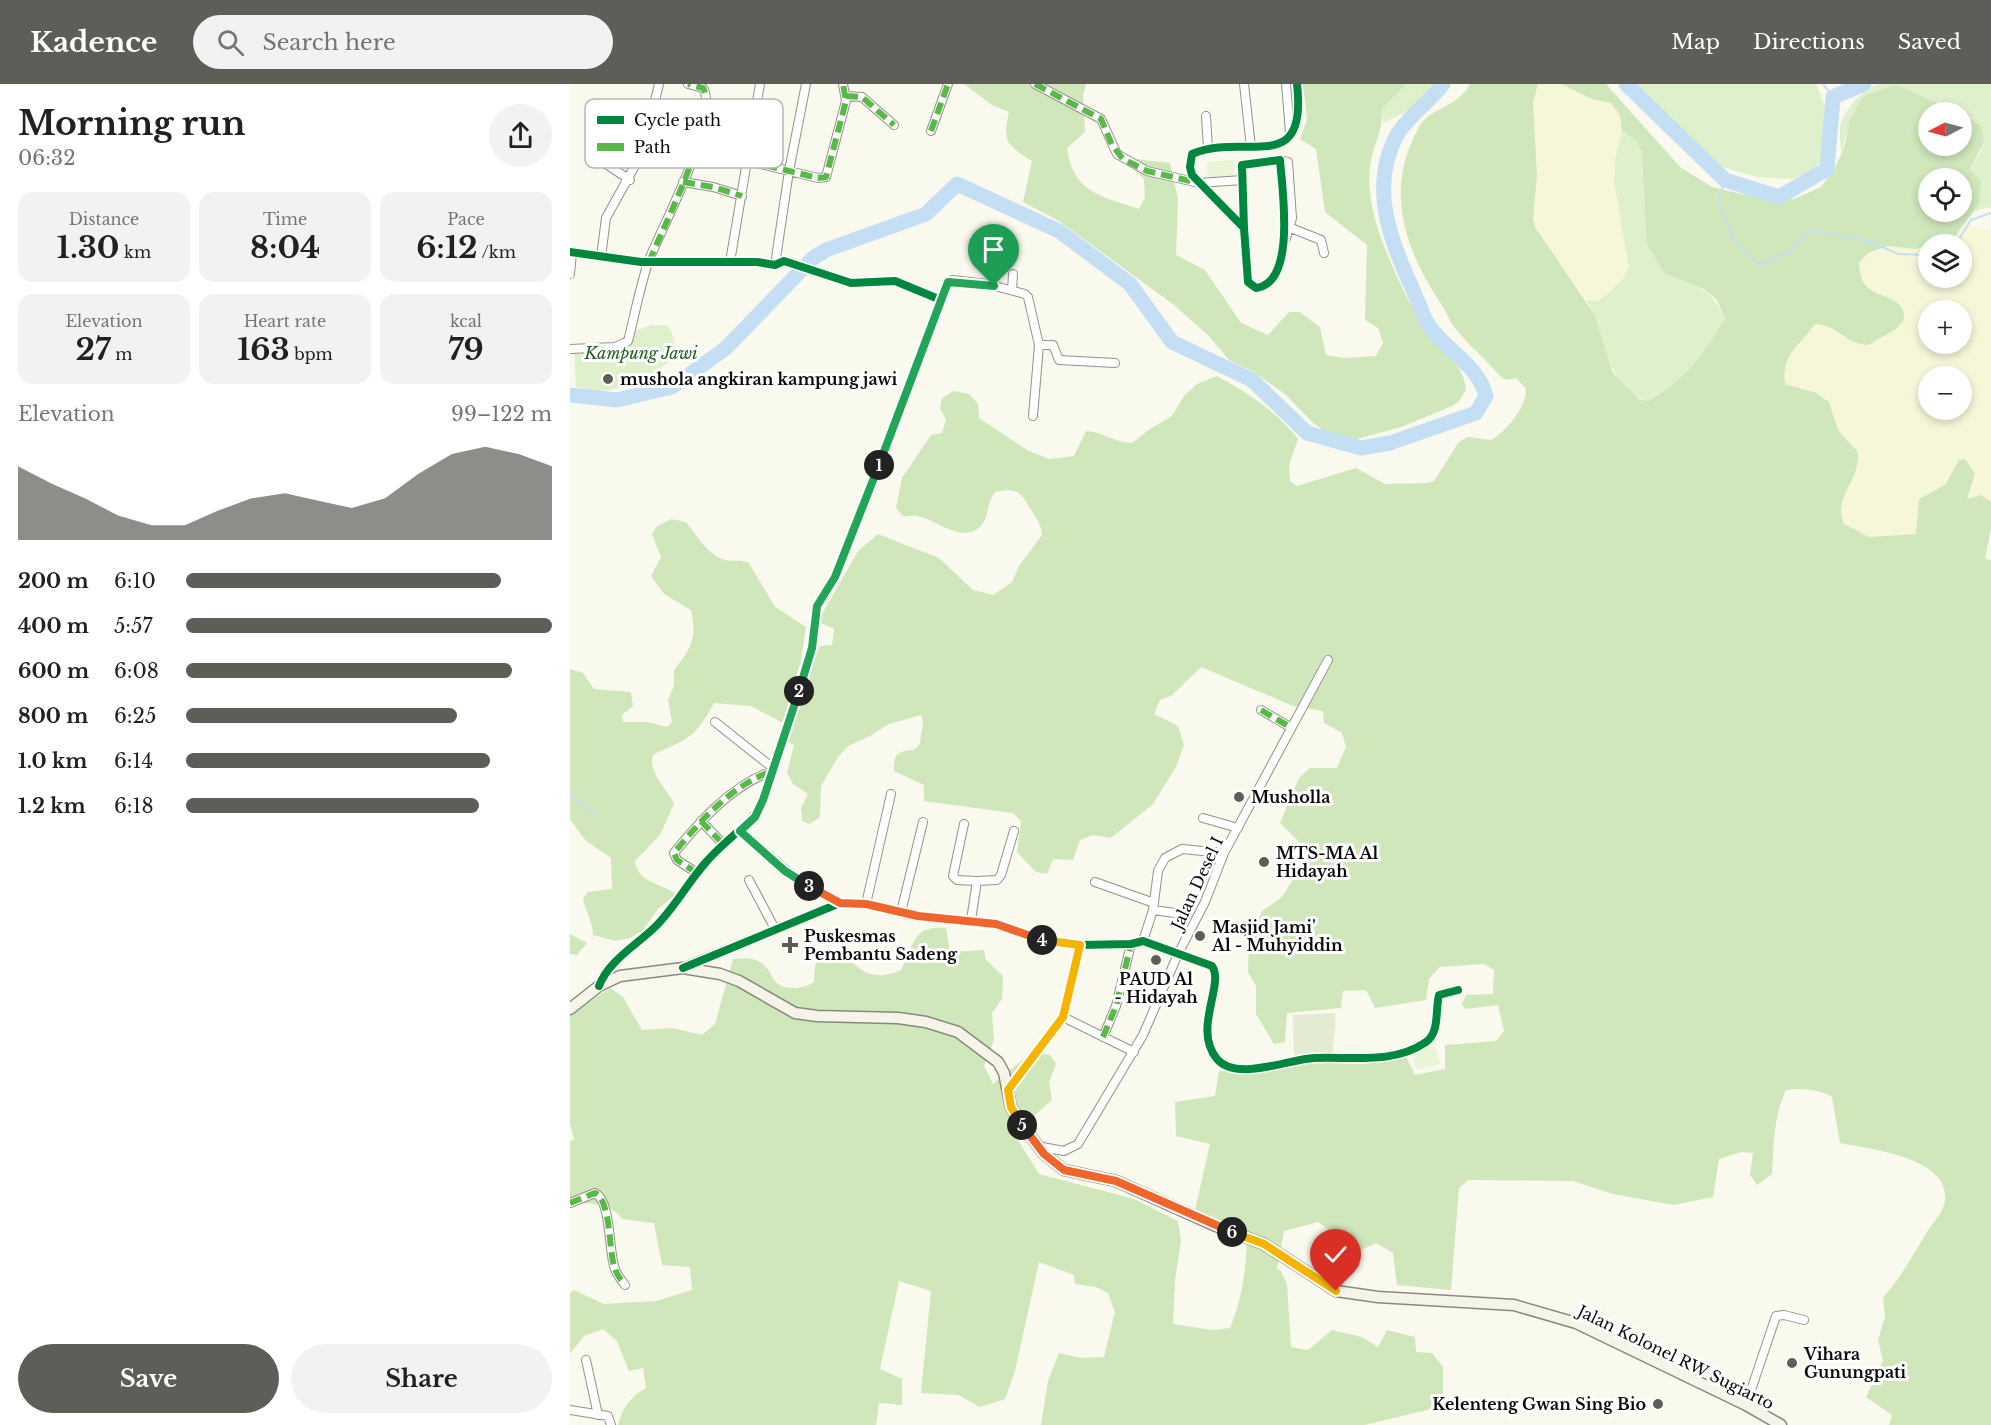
<!DOCTYPE html>
<meta charset="utf-8">
<style>
body{margin:0;font-family:"Libre Baskerville",serif;background:#f2f2f2;color:#202124;height:100vh;display:flex;flex-direction:column;font-size:22px;white-space:nowrap}
*{box-sizing:border-box;margin:0}
p{font-size:20px;color:#757577}
.icon{flex:none;width:33px;height:33px;fill:none;stroke:currentColor;stroke-width:2;stroke-linecap:round;stroke-linejoin:round}
.map{position:relative;flex:1;overflow:hidden}
.drawer{display:flex;flex-direction:column;background:#fff;width:570px}
.drawer>*{flex:none}
.needle{width:39px;rotate:264deg}
.controls{position:absolute;left:1348px;top:18px;display:grid;gap:12px}
.controls a{display:grid;place-items:center;width:54px;height:54px;border-radius:50%;background:#fff;box-shadow:0 3px 9px #0003;font-size:30px}
.pin{position:absolute;display:grid;place-items:center;width:51px;height:51px;color:#fff;margin:-62px -26px;border-radius:50% 50% 50% 0;rotate:-45deg;box-shadow:0 0 6px #0007}
.pin .icon{rotate:45deg}
.km{position:absolute;width:30px;height:30px;margin:-15px;border-radius:50%;background:#222;color:#fff;font-size:16px;line-height:30px;text-align:center}
.round{display:grid;place-items:center;flex:none;width:63px;height:63px;border-radius:32px;background:#f2f2f2}
.head{display:flex;align-items:center;justify-content:space-between;height:102px;padding:0 18px}
h1{font-size:33px;font-weight:800;line-height:45px}
.stats{display:grid;grid-template-columns:repeat(3,1fr);gap:9px;height:102px;padding:6px 18px}
.stats div{display:grid;align-content:center;border-radius:15px;background:#f2f2f2;text-align:center}
.stats b{font-size:30px;font-weight:800}
.stats small{font-size:16px;font-weight:400}
.stats p{font-size:16px}
.chart{height:168px;padding:12px 18px}
.chart p{display:flex;justify-content:space-between}
.chart svg{width:100%;height:108px;margin-top:6px;fill:#5e5e59;opacity:.7}
.action{display:flex;gap:12px;margin-top:auto;padding:12px 18px}
.action a{flex:1;height:69px;border-radius:36px;background:#5e5e59;color:#fff;font-size:24px;font-weight:800;line-height:69px;text-align:center}
.action a+a{background:#f2f2f2;color:#202124}
ul{padding:0 18px;list-style:none;font-size:20px}
li{display:grid;grid-template-columns:96px 72px 1fr;align-items:center;height:45px}
li i{height:15px;border-radius:8px;background:#5e5e59}
header{display:flex;align-items:center;gap:36px;box-sizing:border-box;height:84px;padding:0 30px;background:#5e5e59;color:#fff}
header strong{font-size:28px}
nav{display:flex;gap:33px;margin-inline-start:auto;font-size:21px}
.search{width:420px;height:54px;background:#f2f2f2;display:flex;align-items:center;gap:15px;box-sizing:border-box;padding:0 21px;border-radius:33px;color:#757577;font-size:22px}
main{display:flex;flex:1;min-height:0}
.map>svg:first-child{display:block}
.farmland{fill:#f6f6d9;fill-rule:evenodd}
.green{fill:#dff0cd}
.forest{fill:#cfe7bb;fill-rule:evenodd}
.cemetery{fill:#e3ebd2}
.pitch{fill:#eaf4d7}
.lines{fill:none;stroke-linecap:round;stroke-linejoin:round}
.stream{stroke:#c4dff3;stroke-width:2}
.river{stroke:#c4dff3;stroke-width:15}
.street-casing{stroke:#92928c;stroke-width:10}
.secondary-casing{stroke:#898883;stroke-width:13}
.street{stroke:#fefefc;stroke-width:8}
.secondary{stroke:#f4f4e7;stroke-width:10}
.quiet{stroke:#58b947;stroke-width:6;stroke-dasharray:12 6;stroke-linecap:butt}
.cycleway-casing{stroke:#fff;stroke-width:11}
.cycleway{stroke:#00873e;stroke-width:8}
.split-1-casing{stroke:#fff;stroke-width:12}
.split-2-casing{stroke:#fff;stroke-width:12}
.split-3-casing{stroke:#fff;stroke-width:12}
.split-4-casing{stroke:#fff;stroke-width:12}
.split-5-casing{stroke:#fff;stroke-width:12}
.split-6-casing{stroke:#fff;stroke-width:12}
.split-7-casing{stroke:#fff;stroke-width:12}
.split-1{stroke:#22a559;stroke-width:8}
.split-2{stroke:#22a559;stroke-width:8}
.split-3{stroke:#22a559;stroke-width:8}
.split-4{stroke:#f0652b;stroke-width:8}
.split-5{stroke:#f5b400;stroke-width:8}
.split-6{stroke:#f0652b;stroke-width:8}
.split-7{stroke:#f5b400;stroke-width:8}
.poi-dot{fill:#5e5e59;stroke:#fff;stroke-width:2}
.labels{text-anchor:middle;dominant-baseline:central;stroke-width:6;stroke-linejoin:round;paint-order:stroke}
.park-label{font-size:16px;font-style:italic;fill:#24601c;stroke:#fff}
.poi-label{font-size:16px;font-weight:bold;fill:#0a0a0a;stroke:#fff;text-anchor:start}
.street-label{font-size:16px;fill:#0a0a0a;stroke:#fff}
.key{fill:#fff;stroke:#b6b6b6;stroke-width:1.5}
.key-label{font-size:16px;fill:#0a0a0a}
</style>
<header>
<strong>Kadence</strong>
<div class="search"><svg class="icon" aria-label="search" viewBox="0 0 24 24"><circle cx="10" cy="10" r="6"/><path d="M15 15l6 6"/></svg>Search here</div>
<nav><a>Map</a><a>Directions</a><a>Saved</a></nav>
</header>
<main>
<section class="drawer">
<div class="head"><div><h1>Morning run</h1><p>06:32</p></div><a class="round"><svg class="icon" aria-label="share" viewBox="0 0 24 24"><path d="M12 15V3M7 8l5-5 5 5M5 13v7h14v-7"/></svg></a></div>
<div class="stats">
<div><p>Distance</p><b>1.30<small> km</small></b></div>
<div><p>Time</p><b>8:04</b></div>
<div><p>Pace</p><b>6:12<small> /km</small></b></div>
</div>
<div class="stats">
<div><p>Elevation</p><b>27<small> m</small></b></div>
<div><p>Heart rate</p><b>163<small> bpm</small></b></div>
<div><p>kcal</p><b>79</b></div>
</div>
<div class="chart"><p><span>Elevation</span>99–122 m</p>
<svg viewBox="0 0 160 44" preserveAspectRatio="none"><path d="M0 44V14L10 21L20 27L30 34L40 38L50 38L60 32L70 27L80 25L90 28L100 31L110 27L120 17L130 9L140 6L150 9L160 14V44z"/></svg>
</div>
<ul>
<li><b>200 m</b>6:10<i style="width:86%"></i></li>
<li><b>400 m</b>5:57<i style="width:100%"></i></li>
<li><b>600 m</b>6:08<i style="width:89%"></i></li>
<li><b>800 m</b>6:25<i style="width:74%"></i></li>
<li><b>1.0 km</b>6:14<i style="width:83%"></i></li>
<li><b>1.2 km</b>6:18<i style="width:80%"></i></li>
</ul>
<div class="action"><a>Save</a><a>Share</a></div>
</section>
<div class="map">
<svg width="1421" height="1341" viewBox="0 0 1421 1341">
<rect width="100%" height="100%" fill="#faf9ed"/>
<path class="farmland" d="M968,0H991L1022,15L1041,19L1050,31L1052,46L1045,75L1044,98L1059,183L1052,196L1028,217L1016,216L965,143L963,136L967,91L963,19Z
M1393,142L1421,146V418L1411,411L1397,415L1405,394L1375,401L1355,411L1346,450L1299,453L1274,440L1271,433V416L1286,390L1283,361L1268,346L1262,325L1246,309L1215,300L1213,285L1215,277L1245,240H1257L1275,254L1316,211L1304,208L1295,201L1291,194L1289,179L1298,169L1326,161L1346,165L1359,162V194H1392V160H1368L1383,155ZM1359,226H1392V260H1359ZM1359,292H1392V326H1359Z"/>
<path class="green" d="M837,0H868L838,27L813,39L812,24Z
M1067,0H1246L1259,33L1255,63L1250,78L1242,87L1222,95L1186,93L1152,83L1114,51Z
M1310,0H1421V123L1404,127L1409,120L1400,86L1412,65L1392,28L1382,24L1329,2L1294,12L1275,53L1272,72C1271,63 1269,52 1270,44C1273,26 1293,4 1310,0Z
M1052,46L1067,58L1072,68L1095,190C1127,203 1141,202 1155,235C1131,273 1117,293 1079,317C1034,306 1037,249 1016,216L1028,217L1034,213L1052,196L1059,183L1044,98L1045,75Z
M82,241H97L103,251L107,272C76,295 47,315 6,303L4,261L48,260L57,249Z"/>
<path class="forest" d="M394,0H516L513,11L515,48L497,64C503,109 531,112 569,125L575,113L574,95L559,81L566,75L600,79L608,115L606,171L635,186L671,239L698,251L719,228H730L750,243L756,271L774,274L806,272L813,259L808,244L795,236L797,161L755,128L746,65L730,55L737,36L733,0H837L812,24C814,45 803,61 800,82C797,104 803,133 811,154C820,178 837,217 851,238C865,260 894,277 896,306L888,318L882,322L831,343L787,355L760,351L742,338L715,310L682,287L659,276L639,252L604,221L489,137L453,118L462,77C437,61 432,57 439,28L422,21Z
M900,0H968L963,19L967,91L963,136L965,143L1024,230L1043,289L1069,315L1079,317C1117,293 1131,273 1155,235L1147,216L1134,205L1095,190L1077,161L1072,68L1067,58L1052,46L1050,31L1041,19L1022,15L991,0H1036L1110,83L1142,103L1176,111L1224,115L1251,103L1264,85L1274,65L1280,35L1294,12L1321,2H1329L1390,28H1359V62H1392V30L1411,42L1414,58L1400,85L1411,97L1409,120L1383,155L1346,165L1318,162L1298,169L1289,179C1290,186 1290,196 1296,202C1309,215 1336,212 1334,236L1326,245L1298,261C1277,261 1266,240 1245,240C1229,263 1211,270 1215,300L1246,309L1259,318L1268,346L1287,367C1293,395 1262,412 1274,440L1299,453L1346,450L1349,415L1375,401L1389,376L1395,375L1405,390L1397,415L1411,411L1421,418V445L1415,475L1421,476V1341H1319L1322,1331L1296,1313L1313,1277L1308,1256L1315,1232L1313,1214C1331,1193 1343,1171 1357,1148C1363,1138 1374,1128 1375,1116C1380,1073 1299,1065 1270,1059L1262,1013C1249,1005 1230,1004 1216,1006C1203,1033 1204,1061 1202,1090L1187,1101L1180,1091L1183,1069L1171,1068L1149,1075L1143,1113L1104,1121L1043,1110L1003,1097L898,1096L889,1104L881,1206L827,1201L823,1169L806,1159L782,1170L760,1166L762,1148L748,1138L714,1147L707,1185L711,1187L717,1200L721,1263L738,1266L762,1246L792,1253L808,1263L817,1246L845,1253L846,1268L862,1269L873,1283V1322L795,1341H471L478,1297L489,1269L511,1274L534,1273L545,1228L538,1209L526,1203L505,1200L504,1191L469,1178L445,1287L435,1315L410,1323L388,1311L351,1309L361,1207L329,1197L310,1285L332,1295V1321L309,1319L306,1341H48C53,1323 60,1313 76,1304L73,1284L59,1287L47,1257L33,1245L14,1252L0,1270V1209L4,1206L34,1220L86,1217L122,1206L120,1183L92,1181L84,1139L52,1135C40,1118 19,1119 0,1120V1058L4,1055L0,1039V931L40,904L53,913L72,946L103,944L132,951L145,940L163,875C174,874 185,873 194,881C200,886 202,896 208,900C217,907 236,904 244,898L245,882L250,870C292,867 285,905 331,886C344,861 342,841 376,844L380,868L414,866L416,876L433,892L432,915L422,929L424,956L414,982L423,1000L462,968L480,971L486,980L479,998L482,1016L459,1036L446,1053L469,1090L564,1115L608,1137L611,1157L605,1196L603,1240L643,1246L660,1244C672,1215 678,1179 676,1148L625,1126L640,1060L606,1052L605,1018L645,1012L649,987L697,988L737,978L793,980L836,973L845,991L875,985V961L926,957L934,947L928,921L895,925L892,920L896,911L923,910L924,886L914,880L870,883L859,895L856,916L805,924L796,906L773,907L771,924L717,929L715,958L704,960L686,930V902L678,888L679,857L692,827L712,813L740,769L710,739L729,694L740,684H767L776,663L772,649L754,639L753,627L723,622L631,583L601,612L590,616L584,630L608,642L614,661L606,683L583,720L541,754L523,751L510,756L503,776L483,775L477,790L466,788L447,768L451,737L443,729L354,717V701L324,687C322,657 344,674 350,659C351,656 350,653 351,650C353,642 354,638 351,631L319,640L300,652L278,662L268,673L251,702L250,733L240,740L232,737L231,724L238,710L223,700L217,689L224,661L217,657L245,569L250,562L262,561L264,545L251,539L252,530L288,467L308,450L369,474L403,506L423,511L442,498L449,482L472,451C471,440 468,437 463,429C451,411 451,402 425,408C417,418 419,430 413,439C396,463 368,436 347,432C343,431 338,433 333,432L326,424L332,394L361,351L372,349L376,336L370,324L372,314L384,307L399,310L408,320L409,334L457,366L479,375L504,372L516,347C534,348 545,359 562,359L580,345L602,332L614,312L627,300L647,292C679,310 705,326 728,355L719,381L720,397L727,402L786,384L815,400L856,399L864,397L889,358L897,353L921,356C936,348 957,322 956,305L946,294L939,296L932,294C917,276 899,262 885,244C879,236 876,227 871,220C834,164 814,105 849,43C860,23 889,23 900,0ZM1359,94H1392V128H1359Z
M101,435L116,438C127,452 137,470 155,476C163,478 171,475 179,479L205,523L236,543L231,576L213,639L181,622L144,619C124,656 119,653 83,671C78,690 97,704 104,720L90,751L65,777C68,799 91,799 106,810L88,825L73,846L60,854L46,857L23,851C23,837 15,827 13,814L18,808L42,805L41,774L15,756L0,735V585L13,589L24,605L61,608L63,622L52,631L53,638H78L97,643L102,638L98,616L104,602V586C122,564 127,554 121,526L94,510L81,492L91,473L82,450L86,443Z
M0,850L17,859L7,871L0,870Z"/>
<path class="cemetery" d="M765,929C767,945 762,957 763,972L724,973L723,931Z"/>
<path class="pitch" d="M664,76L665,96L638,98L637,78Z
M864,961L870,980L847,986L842,968Z"/>
<g class="lines">
<path class="stream" d="M1253,0L1263,13
M1155,96L1148,116C1159,144 1163,166 1191,180L1222,166L1240,147L1299,157L1328,170L1359,171
M1386,160L1401,136L1421,129
M0,710L25,732"/>
<path class="river" d="M1056,0L1155,96L1209,113L1257,85L1263,13L1294,0
M0,311L47,316L102,303L156,264L243,174L256,166L356,130L387,100L489,147L560,200L602,258L682,296L737,349L791,364L820,359L906,329L916,312C908,281 877,267 859,242C852,231 848,216 842,204C820,155 799,103 827,51C836,34 861,17 873,0"/>
<g class="street-casing">
<path id="street" d="M465,0L531,35L547,70L577,87L629,99L673,96
M674,0L681,63
M716,0L720,48
M276,12L292,13L324,41
M636,32L638,65
M361,47L378,0
M710,76L718,78L722,134L716,154
M178,77L248,94L256,93L276,17L273,0
M36,80L60,96
M113,98L143,103L172,112
M674,144L672,81L710,76C712,104 727,199 686,204L678,198L674,144L622,91L620,83L622,70C674,47 738,95 727,0
M721,144L751,156L754,169
M0,168L71,178H187L205,181L214,177L281,199L325,197L371,216L338,309L265,493L247,522L242,564L232,597L193,716C180,742 156,755 137,777C118,798 106,822 86,842C67,861 39,876 29,902
M31,173L36,134L73,67L89,0
M160,178L190,0
M205,181L219,87L236,0
M0,190L2,169
M442,206L443,190
M371,216L378,198L382,196L417,200L455,210L458,213L469,261H483L489,276L545,279
M0,265L45,263L58,257C65,230 70,202 79,176C92,142 151,35 133,4L118,0
M463,332L469,261
M691,626L720,643
M145,638L203,684
M633,734L668,744
M131,737L153,760
M394,740L383,792L387,796L407,797
M170,747L229,797L270,819
M127,789L107,776L104,769C131,736 161,702 202,687
M179,796L205,845
M525,798L584,819
M296,820L321,710
M583,826L605,829
M331,828L353,738
M401,836L407,797L427,796L431,791L444,747
M573,857L583,826L588,787L595,774L612,765L654,769
M114,883L270,819L296,820L348,832L426,840L479,857L510,861L561,860L573,857L642,882C655,901 622,945 647,975C666,998 720,975 744,974C780,972 823,981 856,958C870,948 865,926 869,911L888,906
M493,933L564,968
M533,953L546,922L561,860
M438,1006L493,933L510,861
M467,1062L494,1067L508,1060L573,951L608,870L635,818L654,769L758,576
M0,1119L25,1109C42,1118 38,1167 45,1185C47,1191 51,1196 55,1201
M16,1276L28,1331
M1176,1321L1206,1232L1214,1231L1234,1236
M0,1326L38,1332L41,1341"/>
</g>
<g class="secondary-casing">
<path id="secondary" d="M0,925L29,902L50,892L113,884L150,890L169,897L225,929L247,932L328,934L356,938L388,948L428,978L434,989L441,1023L452,1041L474,1070L494,1086L546,1097L646,1142L694,1160L766,1207L808,1213L944,1221L1006,1239L1176,1321L1211,1341"/>
</g>
<use href="#street" class="street"/>
<use href="#secondary" class="secondary"/>
<path class="quiet" d="M465,0L531,35L542,61L553,75L577,87L629,99
M276,12L292,13L324,41
M361,47L378,0
M178,77L248,94L256,93L276,17L273,0
M113,98L143,103L172,112
M79,178C92,145 150,33 133,4L118,0
M691,626L720,643
M131,737L153,760
M170,747L229,797L270,819
M127,789L107,776L104,769C131,736 161,702 202,687
M533,953L546,922L561,860
M438,1006L493,933L510,861
M0,1119L25,1109C42,1118 38,1167 45,1185C47,1191 51,1196 55,1201"/>
<g class="cycleway-casing">
<path id="cycleway" d="M674,144L672,81L710,76C712,104 727,199 686,204L678,198L674,144L622,91L620,83L622,70C674,47 738,95 727,0
M0,168L71,178H187L205,181L214,177L281,199L325,197L371,216L338,309L265,493L247,522L242,564L232,597L193,716C180,742 156,755 137,777C118,798 106,822 86,842C67,861 39,876 29,902
M113,884L270,819L296,820L348,832L426,840L479,857L510,861L561,860L573,857L642,882C655,901 622,945 647,975C666,998 720,975 744,974C780,972 823,981 856,958C870,948 865,926 869,911L888,906"/>
</g>
<use href="#cycleway" class="cycleway"/>
</g>
<g class="lines">
<g class="split-1-casing">
<path id="split-1" d="M309,381L378,198L424,202"/>
</g>
<g class="split-2-casing">
<path id="split-2" d="M229,607L242,564L247,522L265,493L309,381"/>
</g>
<g class="split-3-casing">
<path id="split-3" d="M229,607L193,716L185,733L170,747L215,787L239,802"/>
</g>
<g class="split-4-casing">
<path id="split-4" d="M239,802L270,819L296,820L348,832L426,840L472,856"/>
</g>
<g class="split-5-casing">
<path id="split-5" d="M452,1041L441,1023L438,1006L493,933L510,861L472,856"/>
</g>
<g class="split-6-casing">
<path id="split-6" d="M452,1041L474,1070L494,1086L546,1097L662,1148"/>
</g>
<g class="split-7-casing">
<path id="split-7" d="M662,1148L694,1160L766,1207"/>
</g>
<use href="#split-1" class="split-1"/>
<use href="#split-2" class="split-2"/>
<use href="#split-3" class="split-3"/>
<use href="#split-4" class="split-4"/>
<use href="#split-5" class="split-5"/>
<use href="#split-6" class="split-6"/>
<use href="#split-7" class="split-7"/>
</g>
<g class="poi-dot">
<circle cx="38" cy="295" r="6"/>
<circle cx="669" cy="713" r="6"/>
<circle cx="694" cy="778" r="6"/>
<circle cx="630" cy="852" r="6"/>
<path d="M217 852h6v6h6v6h-6v6h-6v-6h-6v-6h6z"/>
<circle cx="586" cy="876" r="6"/>
<circle cx="1222" cy="1279" r="6"/>
<circle cx="1088" cy="1320" r="6"/>
</g>
<g class="labels">
<g class="park-label">
<text x="71" y="269">Kampung Jawi</text>
</g>
<g class="poi-label">
<text x="50" y="295">mushola angkiran kampung jawi</text>
<text x="681" y="713">Musholla</text>
<text x="706" y="769">MTS-MA Al<tspan x="706" dy="18">Hidayah</tspan></text>
<text x="642" y="843">Masjid Jami'<tspan x="642" dy="18">Al - Muhyiddin</tspan></text>
<text x="234" y="852">Puskesmas<tspan x="234" dy="18">Pembantu Sadeng</tspan></text>
<text x="586" y="895" text-anchor="middle">PAUD Al<tspan x="586" dy="18">- Hidayah</tspan></text>
<text x="1234" y="1270">Vihara<tspan x="1234" dy="18">Gunungpati</tspan></text>
<text x="1076" y="1320" text-anchor="end">Kelenteng Gwan Sing Bio</text>
</g>
<g class="street-label">
<text transform="translate(627 799) rotate(-65)">Jalan Desel I</text>
<text transform="translate(1106 1273) rotate(26)">Jalan Kolonel RW Sugiarto</text>
</g>
</g>
<rect x="15" y="15" width="198" height="69" rx="9" class="key"/>
<rect x="27" y="32" width="27" height="8" fill="#00873e"/>
<rect x="27" y="59" width="27" height="8" fill="#58b947"/>
<g class="key-label">
<text x="64" y="42">Cycle path</text>
<text x="64" y="69">Path</text>
</g>
</svg>
<div class="controls">
<a><svg class="needle" viewBox="-14 -14 28 28"><path d="M0-13l5 13h-10z" fill="#e53935"/><path d="M0 13l5-13h-10z" fill="#757577"/></svg></a>
<a><svg class="icon" aria-label="locate" viewBox="0 0 24 24"><circle cx="12" cy="12" r="6"/><path d="M12 2v4M12 18v4M2 12h4M18 12h4"/></svg></a>
<a><svg class="icon" aria-label="layers" viewBox="0 0 24 24"><path d="M12 4l9 5-9 5-9-5zM3 14l9 5 9-5"/></svg></a>
<a>+</a>
<a>−</a>
</div>
<div class="pin" style="left:424px;top:202px;background:#1e9e55"><svg class="icon" aria-label="arrive" viewBox="0 0 24 24"><path d="M6 21V4h12l-3 4 3 4H6"/></svg></div>
<div class="pin" style="left:766px;top:1207px;background:#d93025"><svg class="icon" aria-label="check" viewBox="0 0 24 24"><path d="M5 12l5 5 9-10"/></svg></div>
<b class="km" style="left:309px;top:381px">1</b>
<b class="km" style="left:229px;top:607px">2</b>
<b class="km" style="left:239px;top:802px">3</b>
<b class="km" style="left:472px;top:856px">4</b>
<b class="km" style="left:452px;top:1041px">5</b>
<b class="km" style="left:662px;top:1148px">6</b>
</div>
</main>
